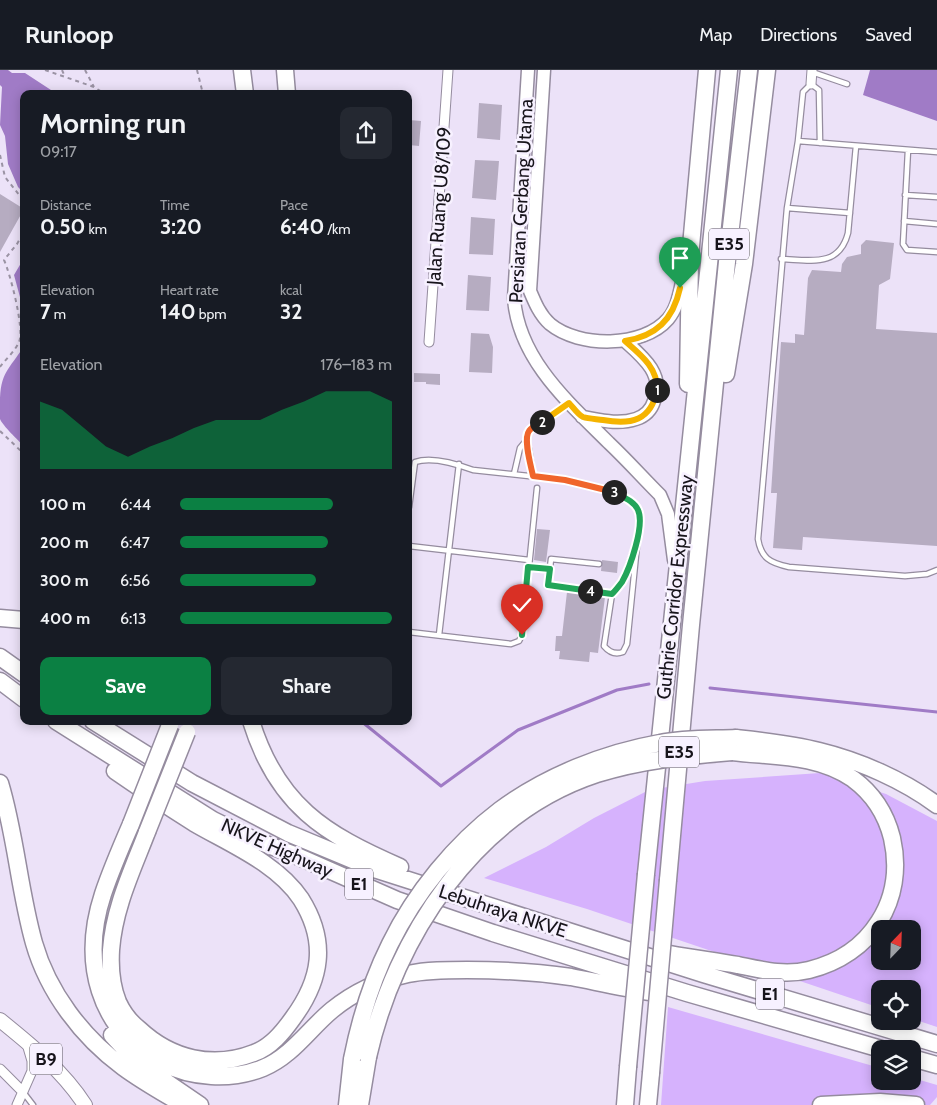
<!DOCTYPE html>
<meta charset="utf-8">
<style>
body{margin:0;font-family:Cabin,sans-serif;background:#242831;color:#f1f3f6;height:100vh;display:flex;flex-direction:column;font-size:19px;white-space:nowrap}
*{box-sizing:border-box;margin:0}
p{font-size:16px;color:#9ea1a6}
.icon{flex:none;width:28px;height:28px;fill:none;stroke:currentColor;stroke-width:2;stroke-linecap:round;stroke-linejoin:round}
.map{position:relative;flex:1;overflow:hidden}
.sheet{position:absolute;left:20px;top:20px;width:392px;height:635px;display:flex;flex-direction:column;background:#171b24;border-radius:10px;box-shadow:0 2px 12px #0003}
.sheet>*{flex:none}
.needle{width:32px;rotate:23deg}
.tools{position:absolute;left:871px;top:850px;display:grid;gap:10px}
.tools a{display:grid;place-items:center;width:50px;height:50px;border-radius:10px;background:#171b24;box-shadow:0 2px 12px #0003;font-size:25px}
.pin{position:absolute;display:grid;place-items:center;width:42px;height:42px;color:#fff;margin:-51px -21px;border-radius:50% 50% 50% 0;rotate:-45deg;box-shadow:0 0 5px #0007}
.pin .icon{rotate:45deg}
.km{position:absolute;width:25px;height:25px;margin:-12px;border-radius:50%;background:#222;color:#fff;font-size:14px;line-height:25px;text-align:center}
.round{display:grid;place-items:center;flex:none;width:52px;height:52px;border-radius:10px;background:#242831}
.summary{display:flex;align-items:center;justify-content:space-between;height:85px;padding:0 20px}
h1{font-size:28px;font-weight:800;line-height:38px}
.metrics{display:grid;grid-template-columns:repeat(3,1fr);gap:8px;height:85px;padding:5px 20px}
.metrics div{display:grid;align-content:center}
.metrics b{font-size:21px;font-weight:800}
.metrics small{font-size:14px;font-weight:400}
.metrics p{font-size:14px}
.chart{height:140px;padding:10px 20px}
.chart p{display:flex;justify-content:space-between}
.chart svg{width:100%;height:90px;margin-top:5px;fill:#0b8043;opacity:.7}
.primary-button{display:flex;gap:10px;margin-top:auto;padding:10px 20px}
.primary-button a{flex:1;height:58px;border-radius:10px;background:#0b8043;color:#fff;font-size:20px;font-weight:800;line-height:58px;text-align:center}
.primary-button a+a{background:#242831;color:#f1f3f6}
ul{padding:0 20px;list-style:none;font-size:16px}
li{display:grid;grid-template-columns:80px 60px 1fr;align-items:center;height:38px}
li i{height:12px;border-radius:6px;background:#0b8043}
header{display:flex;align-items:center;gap:30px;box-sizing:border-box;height:70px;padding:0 25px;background:#171b24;border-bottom:1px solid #363941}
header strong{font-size:24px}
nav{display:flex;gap:28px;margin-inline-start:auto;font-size:18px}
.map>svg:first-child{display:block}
.green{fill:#d6b2fd;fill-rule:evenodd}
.water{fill:#a07bc6}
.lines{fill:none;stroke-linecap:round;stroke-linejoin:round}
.stream{stroke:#a07bc6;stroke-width:3}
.building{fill:#b6acc1}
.lane-casing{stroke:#958c9f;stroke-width:7}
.street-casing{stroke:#958c9f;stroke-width:11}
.secondary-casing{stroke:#958c9f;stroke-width:15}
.primary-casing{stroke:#958c9f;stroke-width:16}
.highway-casing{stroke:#958c9f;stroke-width:19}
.path{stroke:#9b93a4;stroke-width:2;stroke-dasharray:4 4;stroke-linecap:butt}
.lane{stroke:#fff;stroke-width:4.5}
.street{stroke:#fff;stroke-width:9}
.secondary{stroke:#fff;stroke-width:12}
.primary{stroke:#fff;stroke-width:14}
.highway{stroke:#fff;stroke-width:16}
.highway-bridge-casing{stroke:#958c9f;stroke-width:19;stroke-linecap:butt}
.highway-bridge{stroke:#fff;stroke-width:16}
.split-1-casing{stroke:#fff;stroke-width:10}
.split-2-casing{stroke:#fff;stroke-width:10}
.split-3-casing{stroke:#fff;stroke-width:10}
.split-4-casing{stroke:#fff;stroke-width:10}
.split-5-casing{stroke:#fff;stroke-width:10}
.split-1{stroke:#f5b400;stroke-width:6}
.split-2{stroke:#f5b400;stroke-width:6}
.split-3{stroke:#f0652b;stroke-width:6}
.split-4{stroke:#22a559;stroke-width:6}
.split-5{stroke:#22a559;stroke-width:6}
.labels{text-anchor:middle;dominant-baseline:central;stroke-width:5;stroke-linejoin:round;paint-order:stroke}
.shield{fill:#f7f1ff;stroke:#5a565f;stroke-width:1}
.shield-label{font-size:18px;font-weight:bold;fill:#17141b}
.street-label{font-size:19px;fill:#17141b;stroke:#f7f1ff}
</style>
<header>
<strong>Runloop</strong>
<nav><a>Map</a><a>Directions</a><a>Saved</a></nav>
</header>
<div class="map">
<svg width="937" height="1035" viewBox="0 0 937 1035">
<rect width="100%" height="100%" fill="#ece2f8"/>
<path class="green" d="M820,703L886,724L937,751V957L913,949L912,919H880V938L587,839L484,808L546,777L594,748L649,720L705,711ZM880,859H912V891H880Z
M668,937L880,998V1011H912L913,1008L937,1015V1027L930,1035H661Z"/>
<path class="water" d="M0,0H8L12,3H25L51,20L68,24H24V123L18,117L8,94L5,66L0,55L2,17L0,15Z
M870,0H937V51L863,25Z
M24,188V242L14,205Z
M24,276V376C18,370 3,356 0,349C0,345 0,338 0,333C0,302 9,300 24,276Z"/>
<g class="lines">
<path class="stream" d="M710,618L937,642
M361,651L441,716L518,660L617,620L649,614"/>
</g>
<path class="building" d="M479,33L502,35L500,70L477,68Z
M409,50L421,51L419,76L409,75Z
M475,90L499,91L496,130L472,128Z
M0,124L24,139L0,182Z
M471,147L495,149L493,185L469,184Z
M866,170L894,173L890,209L879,215L876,259L937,263V476L803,467L802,480L773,478L777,423H771L781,272L795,273V264L804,265L808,208L812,200L841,202L842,194L847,187L861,184V175Z
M468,205L491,207L489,241L466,240Z
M471,263L489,264L493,277L492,303L469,302Z
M414,303L440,304V315L426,314V312H414Z
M537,459L550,460L546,492L534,490Z
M602,490L618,492L617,503L601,501Z
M567,522L605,527L598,583L590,582L589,592L559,589L560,581H555L556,566H562Z"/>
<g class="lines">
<g class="lane-casing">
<path id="lane" d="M812,2L847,14
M798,71L937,82
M820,73L819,20L811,14L803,22L798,71L787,138L758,469C761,488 770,493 789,497L905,506L927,504L937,500
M908,80L903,174L907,180L937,182
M905,125L937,127
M787,138L850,143
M904,151L937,154
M781,189C810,190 839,198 848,163L856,76
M525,372L529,379L533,405
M514,404L520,378L525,372L528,361L568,334
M409,437L415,392C432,386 457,394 473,400L565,410L613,422L630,431L637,438L640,446L627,574L623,582C615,585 609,582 604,576L612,524L623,511L638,468
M409,476L529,490
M599,494L551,489L548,515L612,524
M528,497L550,499
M409,562L511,574L519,571L522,565L537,418
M439,565L459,394
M23,1022L33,1035"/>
</g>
<g class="street-casing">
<path id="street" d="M811,14L812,0
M429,272L448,0
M0,999L22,1021
M17,1035L32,1001V991L27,974"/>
</g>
<g class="secondary-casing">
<path id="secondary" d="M528,0L514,229C519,290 569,333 609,373C627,390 643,408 660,425L668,444L674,490
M544,0L530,221C535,233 540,245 550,254C579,278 643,278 668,249C680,235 680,214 686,198
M582,347C600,350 618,355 636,349C645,346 651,341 654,331C665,305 643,287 625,271"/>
</g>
<g class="primary-casing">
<path id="primary" d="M0,950C31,975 63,1001 85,1035"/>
</g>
<g class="highway-casing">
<path id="highway" d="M242,0L245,24
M285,0L287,24
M726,304L744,194L767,0
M688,314L690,187L707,0
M0,548L24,550
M0,587L24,604
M0,611L24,629
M56,651L213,750L250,768L297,786L397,830L493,863L687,923L881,979
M93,651L192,713L288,763L377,800L703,904L937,974
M251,651C277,735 324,764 400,797
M736,668C763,671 792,674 819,681C860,691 903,710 937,735
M115,701C141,719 167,736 194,753C230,774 277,793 301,829C328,872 321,910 293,948C283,962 271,977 254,983C213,999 171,989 139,959C130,952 123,943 118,932C112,917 110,897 111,880C114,838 132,801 147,762
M0,713C16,766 19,820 34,873C48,922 82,967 123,997C142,1011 163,1023 184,1035
M131,754C121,777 111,800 103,824C81,891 97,959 162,993C191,1008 231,1011 263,998C292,986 309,959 332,940C354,922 381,910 408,904C427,900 447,900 467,900C502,900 536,902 571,907C597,912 623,918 650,922
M646,804L729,0
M668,810L691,555L727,192L749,0
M670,884C692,888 715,891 738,895C762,900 784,906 809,900C871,885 906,830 892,768C886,744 872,723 853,709C817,684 773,687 732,682
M112,965L137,992L200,1035
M912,988L937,995
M347,1035L352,989
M360,1035L368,987
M625,1035L628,997
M648,1035L651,1003
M821,1035L880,1032L916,1035"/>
</g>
<path class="path" d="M45,0L94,17L105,24
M62,0L65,7
M85,0L94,17
M197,0L203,24
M0,85L5,107L24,131
M0,297C6,289 15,281 19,272C25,260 10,203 4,190L17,174L24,162
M0,361L24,384"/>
<use href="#lane" class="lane"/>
<use href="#street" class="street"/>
<use href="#secondary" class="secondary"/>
<use href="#primary" class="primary"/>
<use href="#highway" class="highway"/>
<g class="highway-bridge-casing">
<path id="highway-bridge" d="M131,754L170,655
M147,762L187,662
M368,987C395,867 475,744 597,704C641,690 686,686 732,682
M352,989C360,949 372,910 390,874C415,823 455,774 500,740C546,706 604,683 660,673C684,668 711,669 736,668
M628,997L646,804
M651,1003L668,810"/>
</g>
<use href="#highway-bridge" class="highway-bridge"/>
</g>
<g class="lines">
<g class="split-1-casing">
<path id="split-1" d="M657,320C658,298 641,285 625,271C656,266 673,250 680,218"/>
</g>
<g class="split-2-casing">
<path id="split-2" d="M542,352L569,333C573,337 578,345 583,347C589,349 597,349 603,350C631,355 651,351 657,320"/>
</g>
<g class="split-3-casing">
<path id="split-3" d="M542,352C538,354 531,358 529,361C523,369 531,396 533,406L565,410L614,422"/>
</g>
<g class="split-4-casing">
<path id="split-4" d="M590,521L612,524C616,520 619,516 622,512C630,498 645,455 638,440C634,431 623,427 614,422"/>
</g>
<g class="split-5-casing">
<path id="split-5" d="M522,565L528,497L550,499L548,515L590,521"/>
</g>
<use href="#split-1" class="split-1"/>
<use href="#split-2" class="split-2"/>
<use href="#split-3" class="split-3"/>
<use href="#split-4" class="split-4"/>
<use href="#split-5" class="split-5"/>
</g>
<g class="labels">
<g class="shield">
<rect x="709" y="158.5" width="40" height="31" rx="4"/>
<rect x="659" y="666.5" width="40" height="31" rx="4"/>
<rect x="345" y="798.5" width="28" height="31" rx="4"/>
<rect x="756" y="908.5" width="28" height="31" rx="4"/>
<rect x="30" y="973.5" width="32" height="31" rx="4"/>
</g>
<g class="shield-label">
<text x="729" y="174">E35</text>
<text x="679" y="682">E35</text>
<text x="359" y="814">E1</text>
<text x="770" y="924">E1</text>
<text x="46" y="989">B9</text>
</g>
<g class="street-label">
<text transform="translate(521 131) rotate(-87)">Persiaran Gerbang Utama</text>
<text transform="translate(439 136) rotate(-86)">Jalan Ruang U8/109</text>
<text transform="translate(675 517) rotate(-84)">Guthrie Corridor Expressway</text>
<text transform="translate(277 778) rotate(24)">NKVE Highway</text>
<text transform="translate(503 841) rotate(18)">Lebuhraya NKVE</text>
</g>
</g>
</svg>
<div class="tools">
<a><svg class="needle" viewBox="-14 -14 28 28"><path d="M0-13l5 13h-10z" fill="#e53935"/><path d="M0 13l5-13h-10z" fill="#9ea1a6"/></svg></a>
<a><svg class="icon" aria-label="locate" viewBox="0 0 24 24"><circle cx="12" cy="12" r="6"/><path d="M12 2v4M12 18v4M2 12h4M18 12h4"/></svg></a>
<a><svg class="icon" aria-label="layers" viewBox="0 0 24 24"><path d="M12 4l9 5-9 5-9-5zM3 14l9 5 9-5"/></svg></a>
</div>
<div class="pin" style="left:680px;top:218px;background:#1e9e55"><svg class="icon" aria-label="arrive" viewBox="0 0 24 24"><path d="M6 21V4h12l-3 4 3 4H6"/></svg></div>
<div class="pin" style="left:522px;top:565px;background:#d93025"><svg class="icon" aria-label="check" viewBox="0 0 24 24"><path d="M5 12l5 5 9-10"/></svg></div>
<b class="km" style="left:657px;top:320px">1</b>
<b class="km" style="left:542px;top:352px">2</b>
<b class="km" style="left:614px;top:422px">3</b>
<b class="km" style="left:590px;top:521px">4</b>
<section class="sheet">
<div class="summary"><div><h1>Morning run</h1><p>09:17</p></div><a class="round"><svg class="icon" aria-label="share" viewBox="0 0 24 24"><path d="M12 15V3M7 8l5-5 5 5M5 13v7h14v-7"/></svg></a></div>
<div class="metrics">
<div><p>Distance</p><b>0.50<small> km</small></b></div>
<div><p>Time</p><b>3:20</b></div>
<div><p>Pace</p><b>6:40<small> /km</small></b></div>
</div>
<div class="metrics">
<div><p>Elevation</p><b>7<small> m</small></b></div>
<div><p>Heart rate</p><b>140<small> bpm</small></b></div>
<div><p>kcal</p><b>32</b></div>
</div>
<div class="chart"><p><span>Elevation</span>176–183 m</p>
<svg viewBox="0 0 160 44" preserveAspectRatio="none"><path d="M0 44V11L10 15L20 24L30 33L40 38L50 33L60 29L70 24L80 20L90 20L100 20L110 15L120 11L130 6L140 6L150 6L160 11V44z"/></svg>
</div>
<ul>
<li><b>100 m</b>6:44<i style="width:72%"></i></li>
<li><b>200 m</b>6:47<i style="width:70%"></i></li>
<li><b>300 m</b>6:56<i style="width:64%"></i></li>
<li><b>400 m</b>6:13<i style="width:100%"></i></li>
</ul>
<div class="primary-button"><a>Save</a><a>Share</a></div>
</section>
</div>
